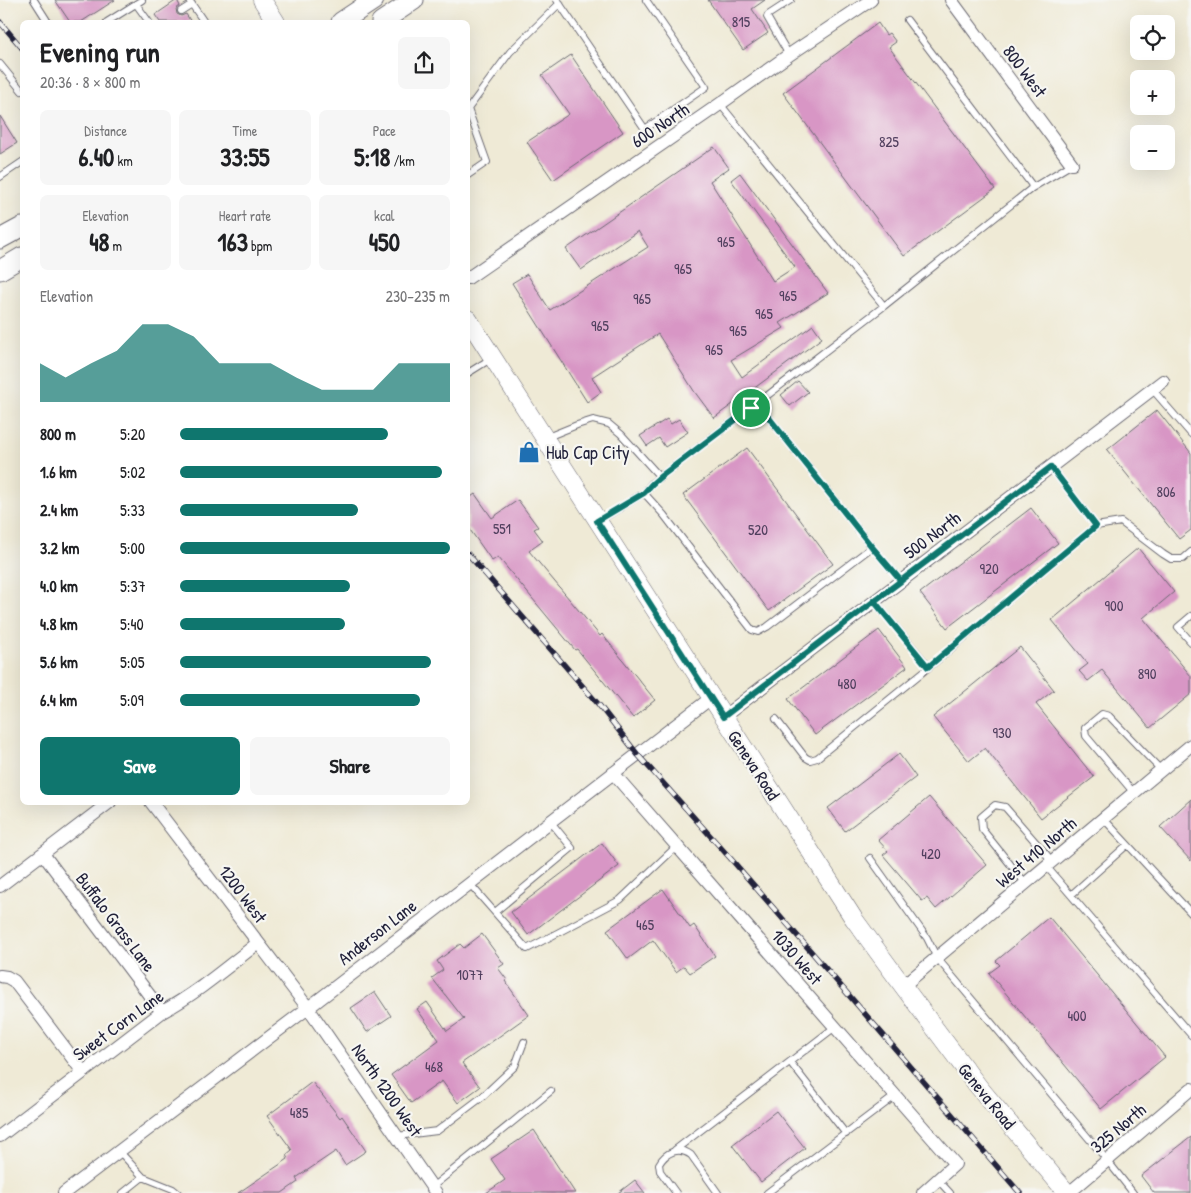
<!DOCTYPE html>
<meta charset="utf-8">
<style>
body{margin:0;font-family:"Patrick Hand",sans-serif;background:#f6f6f6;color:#202124;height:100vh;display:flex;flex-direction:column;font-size:19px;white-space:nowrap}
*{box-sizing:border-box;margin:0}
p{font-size:16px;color:#757577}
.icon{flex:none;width:28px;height:28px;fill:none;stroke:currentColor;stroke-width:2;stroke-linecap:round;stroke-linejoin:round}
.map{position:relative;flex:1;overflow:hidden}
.details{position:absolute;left:20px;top:20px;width:450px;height:785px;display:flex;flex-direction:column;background:#fff;border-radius:8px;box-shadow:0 5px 20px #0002}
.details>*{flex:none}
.fabs{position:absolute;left:1130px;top:15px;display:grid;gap:10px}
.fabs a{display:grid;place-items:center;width:45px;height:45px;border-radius:8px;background:#fff;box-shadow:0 5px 20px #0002;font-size:25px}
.pin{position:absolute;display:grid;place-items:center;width:42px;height:42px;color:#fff;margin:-21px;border:2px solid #fff;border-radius:50%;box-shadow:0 1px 5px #0007}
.round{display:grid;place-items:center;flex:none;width:52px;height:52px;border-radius:8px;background:#f6f6f6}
.head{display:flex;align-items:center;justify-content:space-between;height:85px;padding:0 20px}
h1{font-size:28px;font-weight:700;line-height:38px}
.figures{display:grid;grid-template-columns:repeat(3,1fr);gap:8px;height:85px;padding:5px 20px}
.figures div{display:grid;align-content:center;border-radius:8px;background:#f6f6f6;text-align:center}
.figures b{font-size:25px;font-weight:700}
.figures small{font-size:14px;font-weight:400}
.figures p{font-size:14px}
.chart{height:140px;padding:10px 20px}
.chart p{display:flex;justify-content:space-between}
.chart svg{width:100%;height:90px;margin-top:5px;fill:#0f766e;opacity:.7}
.action{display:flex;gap:10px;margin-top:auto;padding:10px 20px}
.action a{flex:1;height:58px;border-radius:8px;background:#0f766e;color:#fff;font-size:20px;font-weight:700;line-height:58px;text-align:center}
.action a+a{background:#f6f6f6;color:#202124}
ul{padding:0 20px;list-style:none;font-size:16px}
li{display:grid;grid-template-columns:80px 60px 1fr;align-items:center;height:38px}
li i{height:12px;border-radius:6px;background:#0f766e}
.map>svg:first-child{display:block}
.building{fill:#d896c5}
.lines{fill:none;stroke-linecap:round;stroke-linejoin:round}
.lane-casing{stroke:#6a6871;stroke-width:8}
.street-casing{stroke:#6a6871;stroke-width:14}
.secondary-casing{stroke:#6a6871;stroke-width:19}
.primary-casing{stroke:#6a6871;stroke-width:21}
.lane{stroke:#fff;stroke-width:6}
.street{stroke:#fff;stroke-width:12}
.secondary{stroke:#fff;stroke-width:18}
.primary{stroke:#fff;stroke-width:19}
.rail-casing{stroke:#22223b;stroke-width:5.5}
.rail{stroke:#f6f6f2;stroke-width:4;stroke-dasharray:11;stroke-linecap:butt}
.route-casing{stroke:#fff;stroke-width:10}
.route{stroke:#0f766e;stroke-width:6}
.labels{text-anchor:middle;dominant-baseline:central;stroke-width:4.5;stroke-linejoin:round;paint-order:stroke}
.number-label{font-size:15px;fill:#503f5e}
.street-label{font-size:18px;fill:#22223b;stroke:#f6f6f2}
.poi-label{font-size:18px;fill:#22223b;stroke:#f6f6f2;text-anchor:start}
</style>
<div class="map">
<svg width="1191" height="1193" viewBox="0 0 1191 1193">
<rect width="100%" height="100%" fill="#f6f6f2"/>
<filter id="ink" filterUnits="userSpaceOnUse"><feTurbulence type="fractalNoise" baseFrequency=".02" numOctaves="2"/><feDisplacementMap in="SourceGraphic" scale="10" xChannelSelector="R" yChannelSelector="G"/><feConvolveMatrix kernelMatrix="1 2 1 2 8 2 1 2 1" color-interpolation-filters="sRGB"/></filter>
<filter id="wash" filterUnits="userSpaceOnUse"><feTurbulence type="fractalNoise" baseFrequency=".0096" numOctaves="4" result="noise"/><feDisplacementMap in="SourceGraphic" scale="20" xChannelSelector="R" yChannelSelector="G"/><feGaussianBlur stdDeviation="1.12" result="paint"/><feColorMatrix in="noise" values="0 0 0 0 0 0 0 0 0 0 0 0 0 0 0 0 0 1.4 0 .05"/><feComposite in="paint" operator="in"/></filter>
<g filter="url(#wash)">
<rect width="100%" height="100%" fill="#efead6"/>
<g id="blocks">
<path class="building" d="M55,0H115L81,22H70Z
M177,0L180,6L176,9L177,14L181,16L186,14L191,22H160L155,15Z
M708,0H765L752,9L768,33L743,50Z
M878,23L886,35L889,33L896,42L889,47L995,189L904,256L783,93Z
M571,55L623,132L553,180L527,142L569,114L542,75Z
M0,116L17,143L0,154Z
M714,147L729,168L710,181L773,281L795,267L731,180L740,173L828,293L780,323L784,328L731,360L742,377L813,325L822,338L714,418L694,391L658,334L592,377L601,392L587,402L512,283L527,274L550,310L648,247L638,231L581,270L566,249Z
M798,381L808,392L790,406L781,395Z
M1157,410L1191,453V530L1179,539L1107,450Z
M667,419L671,424L679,419L688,432L665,447L659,438L647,446L640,436Z
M747,448L833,564L769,611L683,495Z
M475,494L492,518L518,500L538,527L534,529L543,541L529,551L600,636L602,634L655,700L633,718L577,649L575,650L498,557L492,561L468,527V499Z
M1031,508L1058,543L947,628L920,593Z
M1138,548L1174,592L1143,618L1191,676V694L1150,728L1102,670L1088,681L1079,671L1088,664L1052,620Z
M879,630L907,667L815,735L788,699Z
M1020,647L1054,690L1036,704L1094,777L1041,818L985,748L969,761L933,717Z
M899,754L916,777L845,831L828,808Z
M929,797L987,865L936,909L927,898L922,901L883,855L888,851L878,840Z
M1191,799V861L1160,827Z
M602,843L619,866L528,935L511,912Z
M663,889L690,928L694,925L715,956L690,973L684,966L676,972L653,940L628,959L607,930Z
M1049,917L1165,1057L1101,1109L989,973L1000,965L996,961Z
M482,934L504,964L498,968L507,980L505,981L529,1015L462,1063L480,1087L458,1103L442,1081L411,1103L391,1075L439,1040L417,1009L427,1002L447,1031L464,1019L432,978L443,970L437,961L460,944L464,948Z
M375,992L391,1016L367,1032L351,1008Z
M312,1082L340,1118L342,1116L366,1151L345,1165L336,1151L296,1178L298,1182L282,1193H238L288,1159L286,1155L292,1150L267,1116Z
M776,1111L805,1148L761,1182L732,1145Z
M534,1130L575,1193H486L505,1180L491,1159Z
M1191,1137V1193H1154L1141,1176Z
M635,1180L645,1193H618Z"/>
</g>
</g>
<g filter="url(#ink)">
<use href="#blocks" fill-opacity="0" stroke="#6a6871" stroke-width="1"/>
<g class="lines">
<g class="lane-casing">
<path id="lane" d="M34,0L48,22
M189,0L204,22
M557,0L645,129L706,87L646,0
M136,4L149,22
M181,11L192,4
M107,22L142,0
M789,55L767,17L768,15L791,0
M0,64L22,91
M720,104L884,306L1032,188L1031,184L907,20
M468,175L487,162L468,109L510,52L560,3
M0,177L22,162
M1032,188L1072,164
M468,373L492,358
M1152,389L1191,434
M751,408L884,306
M545,438L577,425L593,420L609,424L621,434L660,477L652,483L644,493L664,515L752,630L758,632L767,627L872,547L901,581
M660,477L744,413L751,408L762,409L872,547
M598,521L644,493
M1096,526L1121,522L1163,554L1171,559H1183L1191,552
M874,601L929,667L1096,526L1051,467
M1191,616L1178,627L1191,642
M776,719L805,757L810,760L817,758L929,667
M1134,793L1086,736L1085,728L1102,714L1109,716L1161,770
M1103,818L1191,913
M870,858L927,938L937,958L1107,1160L1133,1193
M1046,866L1191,1035
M469,883L527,949L620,900L677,846
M1026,884L982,829L981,817L995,805L1005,807L1052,861
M1071,895L1127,845
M495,912L572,848L550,821
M790,1062L846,1134
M397,1136L437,1131L482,1097L515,1066L524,1042
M675,1150L835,1027
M119,1151L143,1177L173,1189L178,1193
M938,1180L950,1193
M432,1187L551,1091
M123,1193L143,1177
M676,1193L660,1171L659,1164C666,1152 679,1146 691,1155L718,1193
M767,1193L895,1096"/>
</g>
<g class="street-casing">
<path id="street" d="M951,0L1072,164
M468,278L720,104L789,55L871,0
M723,717L1163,381
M613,773L955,1164L923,1193
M151,802L308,1008L436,1193
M43,854L162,1012
M0,886L110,802
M0,976L7,977L14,981L83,1072
M903,986L1191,745
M0,1136L162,1012C197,993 227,967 258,943
M64,1193L308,1008L711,698
M1069,1193L1191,1089"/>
</g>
<g class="secondary-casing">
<path id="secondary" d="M262,0L276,22
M468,319L854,919L903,986L978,1086L1067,1193"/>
</g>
<g class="primary-casing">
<path id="primary" d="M341,22L374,0
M381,22L414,0
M0,239L22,227
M0,270L22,257"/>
</g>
<use href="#lane" class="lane"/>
<use href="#street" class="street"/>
<use href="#secondary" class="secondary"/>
<use href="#primary" class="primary"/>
<g class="rail-casing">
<path id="rail" d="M0,22L22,48
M468,554L599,705L638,755L731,859L1020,1193"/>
</g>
<use href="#rail" class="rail"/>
</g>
</g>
<g class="lines" filter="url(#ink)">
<g class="route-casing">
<path id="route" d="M751,408L660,477L652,484L644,493L597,521L723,717C832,633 941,550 1051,467L1096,526L928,667L874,601L901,581L872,547L762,409L751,408"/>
</g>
<use href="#route" class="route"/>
</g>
<defs>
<g id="shop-bare" transform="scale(1.725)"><path d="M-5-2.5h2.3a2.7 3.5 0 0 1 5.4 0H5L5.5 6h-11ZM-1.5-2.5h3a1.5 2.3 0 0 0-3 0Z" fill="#1f6fb2" stroke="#f6f6f2" stroke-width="2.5" paint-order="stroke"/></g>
</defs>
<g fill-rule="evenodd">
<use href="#shop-bare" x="529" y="452"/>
</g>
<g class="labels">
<g class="number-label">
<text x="741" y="21">815</text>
<text x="889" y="141">825</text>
<text x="726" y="241">965</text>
<text x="683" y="268">965</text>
<text x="788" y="295">965</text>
<text x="642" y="298">965</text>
<text x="764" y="313">965</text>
<text x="600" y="325">965</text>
<text x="738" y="330">965</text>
<text x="714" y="349">965</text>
<text x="1166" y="491">806</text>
<text x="502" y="528">551</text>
<text x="758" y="529">520</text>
<text x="989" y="568">920</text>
<text x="1114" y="605">900</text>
<text x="1147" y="673">890</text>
<text x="847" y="683">480</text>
<text x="1002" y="732">930</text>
<text x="931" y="853">420</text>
<text x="645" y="924">465</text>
<text x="470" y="974">1077</text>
<text x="1077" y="1015">400</text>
<text x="434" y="1066">468</text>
<text x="299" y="1112">485</text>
</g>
<g class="street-label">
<text transform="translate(1025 71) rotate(53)">800 West</text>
<text transform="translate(660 125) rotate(-34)">600 North</text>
<text transform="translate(932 535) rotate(-37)">500 North</text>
<text transform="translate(754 765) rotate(57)">Geneva Road</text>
<text transform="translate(1036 852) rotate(-40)">West 410 North</text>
<text transform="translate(243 894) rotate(53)">1200 West</text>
<text transform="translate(116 922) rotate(53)">Buffalo Grass Lane</text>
<text transform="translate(377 932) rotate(-38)">Anderson Lane</text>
<text transform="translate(797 957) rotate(49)">1030 West</text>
<text transform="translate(118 1025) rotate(-36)">Sweet Corn Lane</text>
<text transform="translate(387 1090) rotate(55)">North 1200 West</text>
<text transform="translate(987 1096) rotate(51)">Geneva Road</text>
<text transform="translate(1118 1128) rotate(-40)">325 North</text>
</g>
<g class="poi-label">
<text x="546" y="452">Hub Cap City</text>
</g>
</g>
</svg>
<div class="fabs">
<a><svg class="icon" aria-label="locate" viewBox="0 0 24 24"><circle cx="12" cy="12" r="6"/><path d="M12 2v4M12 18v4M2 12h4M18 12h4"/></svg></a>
<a>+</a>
<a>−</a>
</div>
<div class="pin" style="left:751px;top:408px;background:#1e9e55"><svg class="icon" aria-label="arrive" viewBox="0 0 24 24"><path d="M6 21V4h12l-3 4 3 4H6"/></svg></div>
<section class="details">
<div class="head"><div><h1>Evening run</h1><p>20:36 · 8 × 800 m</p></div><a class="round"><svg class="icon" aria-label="share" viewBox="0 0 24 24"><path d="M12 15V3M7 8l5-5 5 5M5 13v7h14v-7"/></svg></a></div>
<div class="figures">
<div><p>Distance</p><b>6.40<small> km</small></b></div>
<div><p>Time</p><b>33:55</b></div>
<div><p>Pace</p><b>5:18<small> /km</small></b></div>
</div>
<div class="figures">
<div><p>Elevation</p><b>48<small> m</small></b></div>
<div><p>Heart rate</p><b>163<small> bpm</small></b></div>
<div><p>kcal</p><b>450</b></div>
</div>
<div class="chart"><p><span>Elevation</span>230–235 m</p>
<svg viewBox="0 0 160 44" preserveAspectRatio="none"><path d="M0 44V25L10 32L20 25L30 19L40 6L50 6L60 12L70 25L80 25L90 25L100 32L110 38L120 38L130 38L140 25L150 25L160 25V44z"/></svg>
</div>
<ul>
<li><b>800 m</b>5:20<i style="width:77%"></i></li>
<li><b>1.6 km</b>5:02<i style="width:97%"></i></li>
<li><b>2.4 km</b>5:33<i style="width:66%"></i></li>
<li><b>3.2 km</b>5:00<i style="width:100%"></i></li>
<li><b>4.0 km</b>5:37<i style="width:63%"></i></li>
<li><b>4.8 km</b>5:40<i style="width:61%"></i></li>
<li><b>5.6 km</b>5:05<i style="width:93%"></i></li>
<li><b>6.4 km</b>5:09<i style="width:89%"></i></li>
</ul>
<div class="action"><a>Save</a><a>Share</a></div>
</section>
</div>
